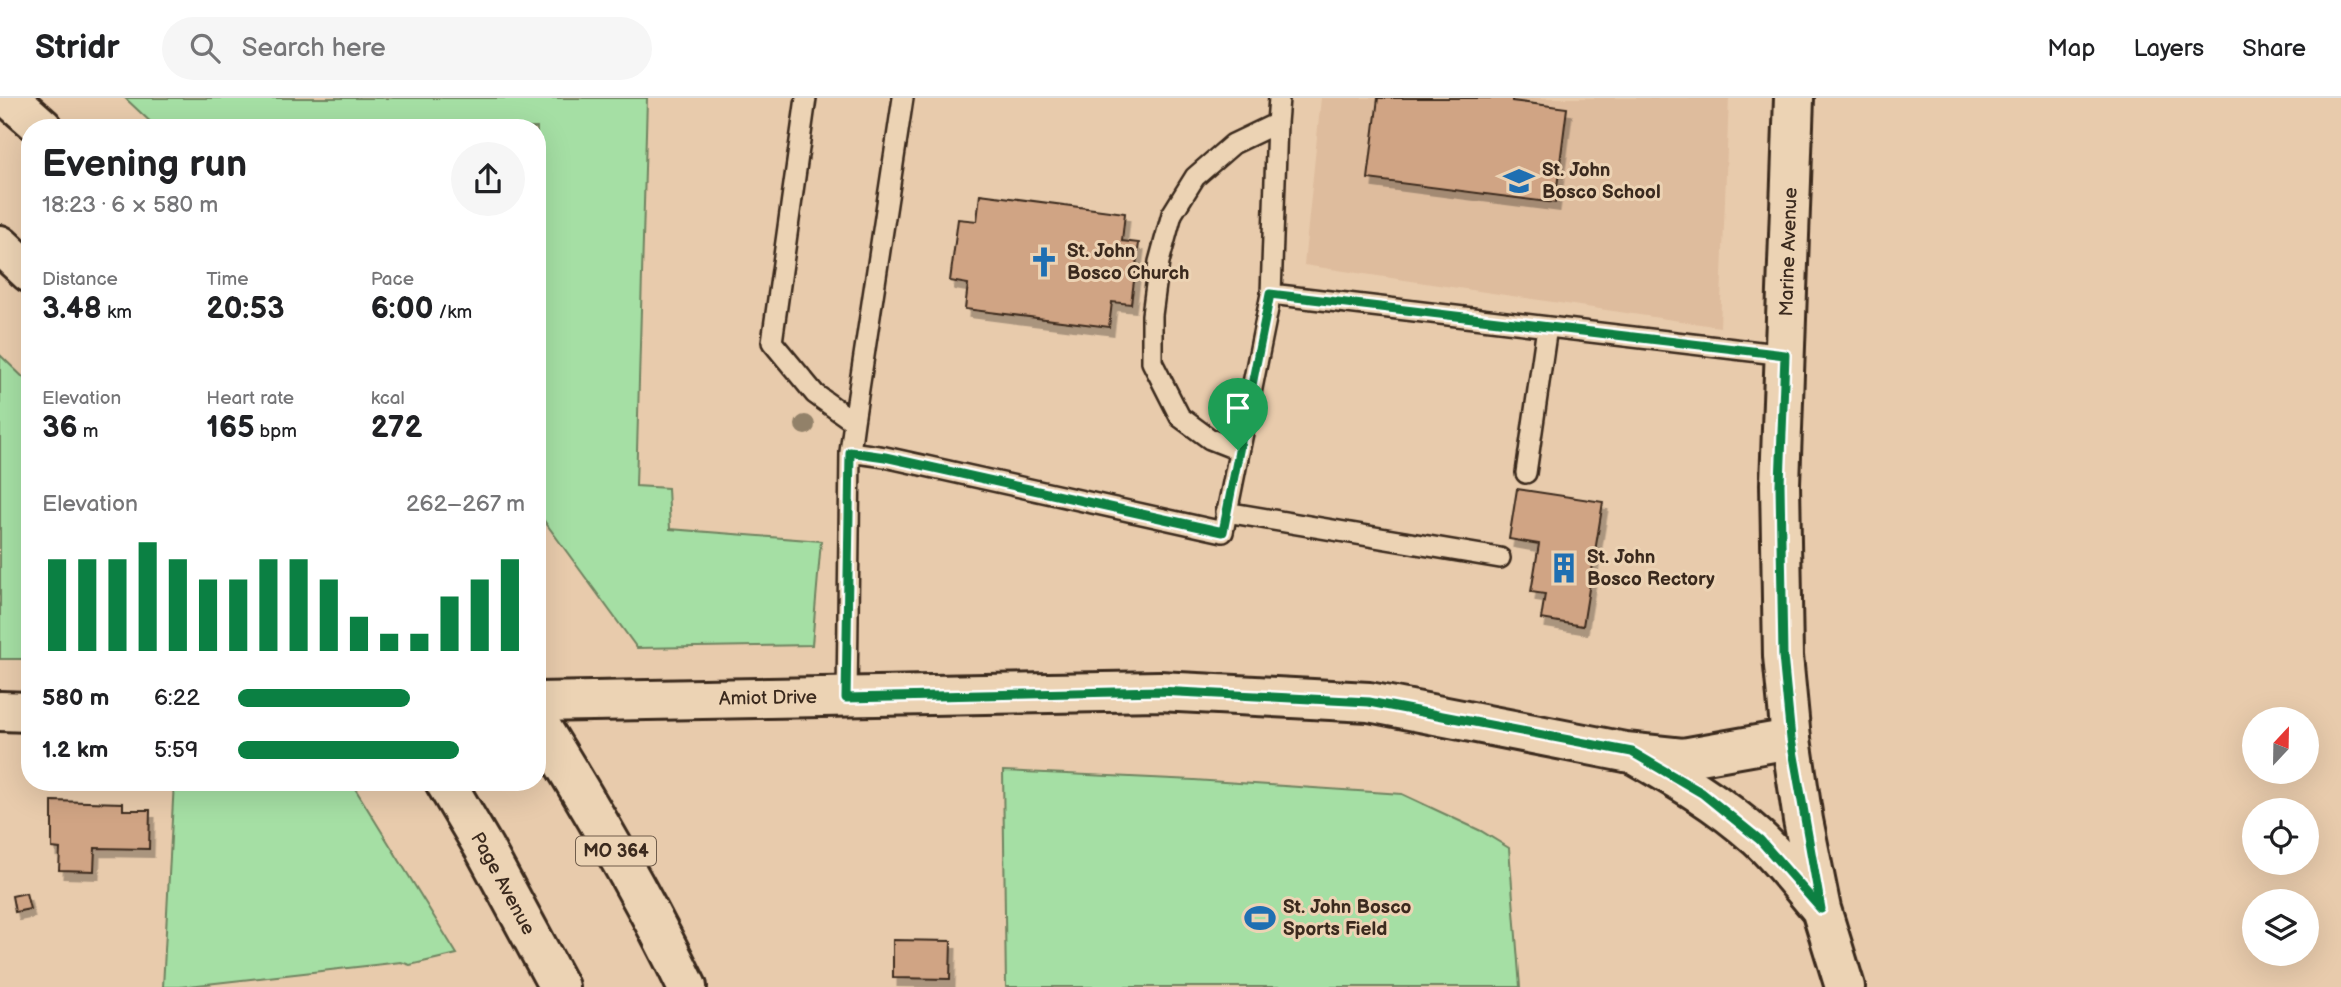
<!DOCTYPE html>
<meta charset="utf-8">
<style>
body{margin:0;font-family:"Balsamiq Sans",sans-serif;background:#f6f6f6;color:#202124;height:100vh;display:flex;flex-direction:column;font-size:26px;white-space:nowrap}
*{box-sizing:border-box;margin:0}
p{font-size:23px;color:#757577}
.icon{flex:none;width:38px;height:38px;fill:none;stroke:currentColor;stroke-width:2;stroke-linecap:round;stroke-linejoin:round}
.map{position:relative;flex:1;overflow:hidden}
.details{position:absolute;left:21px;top:21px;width:525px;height:672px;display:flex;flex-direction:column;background:#fff;border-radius:28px;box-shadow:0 7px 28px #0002}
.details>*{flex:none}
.needle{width:46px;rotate:22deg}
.fabs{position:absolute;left:2242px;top:609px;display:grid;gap:14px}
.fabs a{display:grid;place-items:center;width:77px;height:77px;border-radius:50%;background:#fff;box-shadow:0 7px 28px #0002;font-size:35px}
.pin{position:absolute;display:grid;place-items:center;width:60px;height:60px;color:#fff;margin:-72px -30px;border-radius:50% 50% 50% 0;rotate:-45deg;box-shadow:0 0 7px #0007}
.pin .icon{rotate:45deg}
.round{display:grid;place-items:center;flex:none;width:74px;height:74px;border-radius:37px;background:#f6f6f6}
.head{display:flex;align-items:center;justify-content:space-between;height:119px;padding:0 21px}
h1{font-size:38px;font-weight:600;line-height:52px}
.stats{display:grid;grid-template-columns:repeat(3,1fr);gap:10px;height:119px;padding:7px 21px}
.stats div{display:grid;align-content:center}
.stats b{font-size:30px;font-weight:600}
.stats small{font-size:19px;font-weight:400}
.stats p{font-size:19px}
.chart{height:196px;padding:14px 21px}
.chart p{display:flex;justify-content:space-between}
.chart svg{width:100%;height:126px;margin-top:7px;stroke:#0b8043;stroke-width:6}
ul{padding:0 21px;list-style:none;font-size:23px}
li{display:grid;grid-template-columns:112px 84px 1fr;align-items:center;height:52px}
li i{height:18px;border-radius:9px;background:#0b8043}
header{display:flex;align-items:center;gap:42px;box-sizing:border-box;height:98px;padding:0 35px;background:#fff;border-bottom:2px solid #e0e0e0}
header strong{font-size:33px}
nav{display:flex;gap:38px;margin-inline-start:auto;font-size:24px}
.search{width:490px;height:63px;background:#f6f6f6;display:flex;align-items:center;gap:18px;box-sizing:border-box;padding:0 24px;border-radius:38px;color:#757577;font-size:26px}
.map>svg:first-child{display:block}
.built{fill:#debc9d}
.green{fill:#a5dfa4;stroke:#708461;stroke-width:2}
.building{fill:#d0a484;stroke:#3b2a1e;stroke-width:2;filter:url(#shadow)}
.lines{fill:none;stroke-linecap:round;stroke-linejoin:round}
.service-casing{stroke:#3b2a1e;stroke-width:24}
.minor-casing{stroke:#3b2a1e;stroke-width:44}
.secondary-casing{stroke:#3b2a1e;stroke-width:44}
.motorway-casing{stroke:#3b2a1e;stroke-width:44}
.service{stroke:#ecd3b4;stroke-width:19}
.minor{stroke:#ecd3b4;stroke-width:38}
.secondary{stroke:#ecd3b4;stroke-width:38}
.motorway{stroke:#ecd3b4;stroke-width:38}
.tree{fill:#928169}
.route-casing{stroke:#fff;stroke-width:14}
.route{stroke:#0b8043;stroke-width:9}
.labels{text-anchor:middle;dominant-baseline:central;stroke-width:6;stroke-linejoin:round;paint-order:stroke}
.shield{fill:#ecd3b4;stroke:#705d4b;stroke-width:2}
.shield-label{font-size:18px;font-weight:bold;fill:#3b2a1e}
.poi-label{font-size:19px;font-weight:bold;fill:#3b2a1e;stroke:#ecd3b4;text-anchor:start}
.street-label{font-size:19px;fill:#3b2a1e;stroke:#ecd3b4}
</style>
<header>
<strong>Stridr</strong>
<div class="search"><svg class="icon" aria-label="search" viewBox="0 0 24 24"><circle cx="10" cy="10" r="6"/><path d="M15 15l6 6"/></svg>Search here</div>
<nav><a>Map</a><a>Layers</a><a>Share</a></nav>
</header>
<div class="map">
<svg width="2341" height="889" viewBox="0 0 2341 889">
<defs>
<filter id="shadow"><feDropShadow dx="4.5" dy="8" stdDeviation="0" flood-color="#0004"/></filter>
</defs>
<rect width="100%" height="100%" fill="#e8cbac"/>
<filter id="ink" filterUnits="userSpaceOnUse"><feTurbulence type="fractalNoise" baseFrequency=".0143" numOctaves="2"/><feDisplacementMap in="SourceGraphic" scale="14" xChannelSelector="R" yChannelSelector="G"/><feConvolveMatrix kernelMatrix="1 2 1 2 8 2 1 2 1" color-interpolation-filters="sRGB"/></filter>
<g filter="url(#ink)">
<path class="built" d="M1321,0H1729L1720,229L1304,167Z"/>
<path class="green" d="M125,0H647L636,388L668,390L670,431L821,443L812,547L637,550L537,413V30H157Z
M0,257L30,286V561H0Z
M1003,673L1194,682L1402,696L1481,733L1509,750L1520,889H1006Z
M174,684H351L457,856L410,867L401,864L180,889H163Z"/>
<path class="building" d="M1378,0H1512V3L1567,10L1555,105L1368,81Z
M980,96L1125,115L1122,143L1139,145L1131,206L1112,204L1109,229L965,211L968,186L950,183L958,121L977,123Z
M1517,391L1603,404L1583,528L1541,521L1545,496L1531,494L1539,446L1509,441Z
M52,703L123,705V712H150L149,751L95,750L94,773L59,772L60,751L52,750Z
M26,795L30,811L15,814L12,798Z
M893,842L951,843L950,881L893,880Z"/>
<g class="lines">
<g class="service-casing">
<path id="service" d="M806,0L772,244L815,296L854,324L850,354
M1277,25L1279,0
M854,324L903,0
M1238,352L1210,341L1180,319L1152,264V217L1159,164L1172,116L1195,79L1233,46L1277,25L1271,196
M1526,375L1547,229
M1226,414L1500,460
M847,600L850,354L885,359L1223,434L1271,196L1785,257"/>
</g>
<g class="minor-casing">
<g id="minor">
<path id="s1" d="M537,604L1159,593L1369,604L1625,654L1683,660L1791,641"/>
<path d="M0,613L30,614"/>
</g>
</g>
<g class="secondary-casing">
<path id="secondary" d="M1794,0L1780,386L1783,558L1791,641L1803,722L1821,811L1845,889
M1632,655C1678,681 1718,704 1758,740C1781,761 1800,787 1820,810"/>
</g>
<g class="motorway-casing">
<g id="motorway">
<path d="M9,0L43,30"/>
<path d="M0,147L30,175"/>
<path d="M537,622C591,709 643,797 687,889"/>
<path id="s2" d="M445,684L484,750L559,889"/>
</g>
</g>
<use href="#service" class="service"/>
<use href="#minor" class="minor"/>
<use href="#secondary" class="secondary"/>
<use href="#motorway" class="motorway"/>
</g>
<circle class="tree" cx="805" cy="327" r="10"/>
</g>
<g class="lines" filter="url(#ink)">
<g class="route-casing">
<path id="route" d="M1270,196L1785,257L1780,386L1783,558L1791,641L1821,811L1760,742L1702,695L1632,654L1369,604L1159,593L846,600L850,354L885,359L1223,434Z"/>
</g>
<use href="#route" class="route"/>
</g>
<defs>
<g id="school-bare" transform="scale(2.415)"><path d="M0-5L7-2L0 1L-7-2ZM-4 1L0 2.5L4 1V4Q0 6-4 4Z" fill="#1f6fb2" stroke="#ecd3b4" stroke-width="2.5" paint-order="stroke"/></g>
<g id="church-bare" transform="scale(2.415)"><path d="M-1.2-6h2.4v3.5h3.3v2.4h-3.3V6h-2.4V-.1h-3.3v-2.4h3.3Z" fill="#1f6fb2" stroke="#ecd3b4" stroke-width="2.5" paint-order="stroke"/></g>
<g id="building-bare" transform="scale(2.415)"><path d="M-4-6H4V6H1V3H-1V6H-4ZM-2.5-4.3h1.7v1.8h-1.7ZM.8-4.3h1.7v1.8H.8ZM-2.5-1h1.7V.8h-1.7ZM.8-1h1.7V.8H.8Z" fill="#1f6fb2" stroke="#ecd3b4" stroke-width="2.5" paint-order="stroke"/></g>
<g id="stadium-bare" transform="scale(2.415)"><path d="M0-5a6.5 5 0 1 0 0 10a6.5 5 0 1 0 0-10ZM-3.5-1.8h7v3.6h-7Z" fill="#1f6fb2" stroke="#ecd3b4" stroke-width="2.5" paint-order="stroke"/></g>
</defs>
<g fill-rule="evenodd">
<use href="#school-bare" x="1519" y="83"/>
<use href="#church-bare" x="1044" y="164"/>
<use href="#building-bare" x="1564" y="470"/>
<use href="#stadium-bare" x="1260" y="820"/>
</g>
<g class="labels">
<rect class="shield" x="576" y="738.5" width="80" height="29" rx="5"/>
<g class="shield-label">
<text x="616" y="753">MO 364</text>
</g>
<g class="poi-label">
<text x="1542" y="72">St. John<tspan x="1542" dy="22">Bosco School</tspan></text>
<text x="1067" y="153">St. John<tspan x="1067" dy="22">Bosco Church</tspan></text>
<text x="1587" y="459">St. John<tspan x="1587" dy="22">Bosco Rectory</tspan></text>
<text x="1283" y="809">St. John Bosco<tspan x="1283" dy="22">Sports Field</tspan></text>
</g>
<g class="street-label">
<text transform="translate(1789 154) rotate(-88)">Marine Avenue</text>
<text stroke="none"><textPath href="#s1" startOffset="231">Amiot Drive</textPath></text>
<text stroke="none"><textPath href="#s2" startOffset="117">Page Avenue</textPath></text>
</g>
</g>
</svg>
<div class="fabs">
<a><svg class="needle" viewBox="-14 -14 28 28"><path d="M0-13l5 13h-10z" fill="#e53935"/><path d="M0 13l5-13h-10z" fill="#757577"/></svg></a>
<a><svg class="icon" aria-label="locate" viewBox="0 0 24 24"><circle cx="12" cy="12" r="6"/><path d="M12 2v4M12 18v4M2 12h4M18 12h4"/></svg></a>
<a><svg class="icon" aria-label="layers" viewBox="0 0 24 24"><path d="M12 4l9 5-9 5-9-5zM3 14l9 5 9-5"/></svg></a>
</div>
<div class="pin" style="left:1238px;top:352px;background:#1e9e55"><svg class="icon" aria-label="arrive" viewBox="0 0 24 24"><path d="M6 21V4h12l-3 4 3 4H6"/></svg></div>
<section class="details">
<div class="head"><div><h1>Evening run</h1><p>18:23 · 6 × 580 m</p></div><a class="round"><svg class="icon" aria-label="share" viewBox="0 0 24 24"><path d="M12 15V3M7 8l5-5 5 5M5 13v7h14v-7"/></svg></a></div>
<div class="stats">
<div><p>Distance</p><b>3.48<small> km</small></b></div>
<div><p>Time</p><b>20:53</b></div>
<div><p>Pace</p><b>6:00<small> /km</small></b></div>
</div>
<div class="stats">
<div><p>Elevation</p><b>36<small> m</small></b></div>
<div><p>Heart rate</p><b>165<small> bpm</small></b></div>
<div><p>kcal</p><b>272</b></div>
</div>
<div class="chart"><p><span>Elevation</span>262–267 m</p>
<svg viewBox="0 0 160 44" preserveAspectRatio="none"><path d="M5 44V12M15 44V12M25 44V12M35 44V6M45 44V12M55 44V19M65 44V19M75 44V12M85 44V12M95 44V19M105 44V32M115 44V38M125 44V38M135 44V25M145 44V19M155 44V12"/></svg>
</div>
<ul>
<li><b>580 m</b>6:22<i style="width:60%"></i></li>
<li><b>1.2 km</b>5:59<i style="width:77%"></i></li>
</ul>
</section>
</div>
